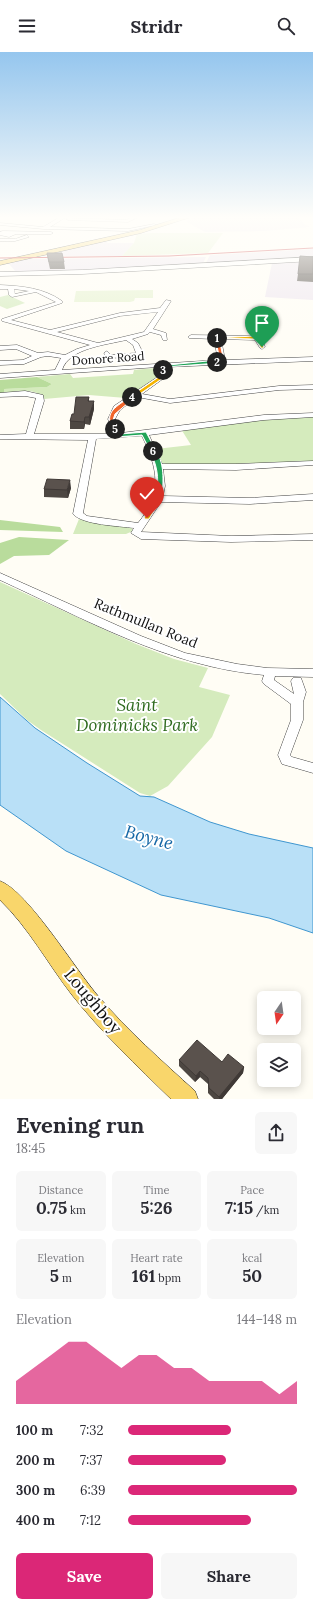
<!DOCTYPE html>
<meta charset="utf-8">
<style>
body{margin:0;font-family:Lora,serif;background:#f7f7f7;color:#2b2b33;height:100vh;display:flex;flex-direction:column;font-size:15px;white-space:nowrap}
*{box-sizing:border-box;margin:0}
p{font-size:13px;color:#7c7c81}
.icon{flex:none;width:22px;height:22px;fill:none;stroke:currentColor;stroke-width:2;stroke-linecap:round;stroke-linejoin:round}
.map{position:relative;height:1047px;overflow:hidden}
.sheet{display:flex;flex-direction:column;background:#fff;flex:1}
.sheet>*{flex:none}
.needle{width:26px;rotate:193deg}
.tools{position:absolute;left:257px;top:939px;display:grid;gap:8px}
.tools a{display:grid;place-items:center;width:44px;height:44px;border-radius:6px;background:#fff;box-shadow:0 2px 10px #0003;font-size:20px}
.pin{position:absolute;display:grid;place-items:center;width:34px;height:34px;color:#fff;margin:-41px -17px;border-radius:50% 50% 50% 0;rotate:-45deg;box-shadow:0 0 4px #0007}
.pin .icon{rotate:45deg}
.km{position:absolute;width:20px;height:20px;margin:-10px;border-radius:50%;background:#222;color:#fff;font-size:11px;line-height:20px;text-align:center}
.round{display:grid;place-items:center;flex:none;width:42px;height:42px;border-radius:6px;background:#f7f7f7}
.overview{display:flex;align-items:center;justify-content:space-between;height:68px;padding:0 16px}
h1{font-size:22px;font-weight:800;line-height:30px}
.metrics{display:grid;grid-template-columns:repeat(3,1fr);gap:6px;height:68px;padding:4px 16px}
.metrics div{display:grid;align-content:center;border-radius:6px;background:#f7f7f7;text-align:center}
.metrics b{font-size:17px;font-weight:800}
.metrics small{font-size:11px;font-weight:400}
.metrics p{font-size:11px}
.chart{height:112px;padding:8px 16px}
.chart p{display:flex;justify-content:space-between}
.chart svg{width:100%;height:72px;margin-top:4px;fill:#db2777;opacity:.7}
.button{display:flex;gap:8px;margin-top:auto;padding:8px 16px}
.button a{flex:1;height:46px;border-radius:6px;background:#db2777;color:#fff;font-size:16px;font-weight:800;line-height:46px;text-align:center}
.button a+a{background:#f7f7f7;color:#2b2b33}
ul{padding:0 16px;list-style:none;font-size:13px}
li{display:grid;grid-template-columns:64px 48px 1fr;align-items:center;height:30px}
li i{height:10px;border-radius:5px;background:#db2777}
header{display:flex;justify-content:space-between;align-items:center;height:52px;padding:0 16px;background:#fff;font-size:18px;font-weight:800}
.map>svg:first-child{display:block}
.industrial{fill:#eee6ef}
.green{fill:#d5ebbd}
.forest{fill:#b9dc9c}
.pitch{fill:#e6f2cf}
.water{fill:#b9e0f7;stroke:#3f96cf}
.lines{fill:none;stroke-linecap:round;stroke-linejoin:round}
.minor-casing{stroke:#444;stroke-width:1}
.major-casing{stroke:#222;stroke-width:1}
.minor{fill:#fff;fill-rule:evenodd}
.major{fill:#f9d66b;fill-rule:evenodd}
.rail{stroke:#c4262e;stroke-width:1}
.wall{fill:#4d4742}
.shaded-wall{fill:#3f3936}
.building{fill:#5a524d;stroke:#3f3936}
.split-1{fill:#f5b400;stroke:#fff}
.split-2{fill:#f0652b;stroke:#fff}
.split-3{fill:#22a559;stroke:#fff}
.split-4{fill:#f5b400;stroke:#fff}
.split-5{fill:#f0652b;stroke:#fff}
.split-6{fill:#22a559;stroke:#fff}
.split-7{fill:#22a559;stroke:#fff}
.split-8{fill:#f5b400;stroke:#fff}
.labels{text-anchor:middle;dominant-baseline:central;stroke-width:4;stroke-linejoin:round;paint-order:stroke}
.far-street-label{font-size:12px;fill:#111;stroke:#fff}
.street-label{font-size:14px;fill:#111;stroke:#fff}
.near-park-label{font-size:17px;font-style:italic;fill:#2f6b1f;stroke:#fff}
.near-street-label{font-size:17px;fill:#111;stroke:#fff}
.near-water-label{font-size:18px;font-style:italic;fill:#1768a6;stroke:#fff}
</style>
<header><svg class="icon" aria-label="menu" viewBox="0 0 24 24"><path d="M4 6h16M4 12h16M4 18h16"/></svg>Stridr<svg class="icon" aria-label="search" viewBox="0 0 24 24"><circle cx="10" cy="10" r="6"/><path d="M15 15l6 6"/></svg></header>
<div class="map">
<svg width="313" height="1047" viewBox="0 0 313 1047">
<rect width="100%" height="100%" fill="#fffdf5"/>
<path class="industrial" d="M195,165H299L304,172L310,175L264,179L205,180L185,169Z
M104,189L108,191H134L122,204H33Z
M313,197V206L206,211L210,203Z
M206,205L203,211L66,219L16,220L9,212L25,207Z
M313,209V248L265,245L272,211Z"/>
<path class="green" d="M8,243L25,251L7,257L0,254V245Z
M155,316L158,320V325L126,346L89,343L44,347C36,335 16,340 4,341V337L47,335L52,332L37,325L70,322L73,326L133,322L134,318Z
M313,364V410L246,412H166L162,411L156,397L191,393L181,377L284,365Z
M79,467L131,475L133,479L126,482H73Z
M0,530L136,592L174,607L208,616L199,635L230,643L212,685L168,734L150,744L140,741L41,678L27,668L0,642Z"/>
<path class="forest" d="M37,325L52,332L47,335L4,337V341H0V328Z
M0,468L60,475L63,480L0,478Z
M19,485L69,488L49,503L14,504L0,512V491Z"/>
<path class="pitch" d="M151,181H223L208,201L122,204L134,191L137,182Z
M153,238V246H135L134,249L130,250H74L76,239Z"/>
<path class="water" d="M0,645L35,676L87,711L140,744L154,745L210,770L249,782L313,796V881L269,866L161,843L66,799L0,753Z"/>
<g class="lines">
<g class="minor-casing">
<path id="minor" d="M60,165H66L50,175L128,177L154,172L156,173L128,179L44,177L0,173V171L43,175Z
M132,165H138L128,170L68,168L66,167L68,166L127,168Z
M3,179L51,180L53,181L51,182H16L9,185L0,183V180Z
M27,183L29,185L15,189H0V187H15Z
M313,205V209L82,222L0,224V220L82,218Z
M0,233C22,234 44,236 62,249V251L11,268L50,278L120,261L160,256L166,248L171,249L153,277L166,281L167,288H163L161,283L150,280L148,282L132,287L138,291L143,301L138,305L107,306L104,301L107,299L111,303L136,301L133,293L126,288C106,293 69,296 62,318L218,308L214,287L189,286L188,285L191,283L255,284L262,287L265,295L262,297L260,296L255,288L221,287L225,308L313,305V309L165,315L167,321L164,326L142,342L170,347L279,334L313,333V337L279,338L170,351L137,345L120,358L115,367L121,381L264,363L313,361V365L264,368L149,383L162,412H236L313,409V413L236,418L163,417L165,434L163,444L250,446L313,442V448L250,452L161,450L141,480L231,484L313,482V488L231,490L141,487L131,481L134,476C119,474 83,473 73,462L88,388L0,387V383L26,382L36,346L25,344L0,345V341L25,339L43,343L44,349L34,382H113L108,367L114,354L159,324L161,321L158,315L0,326V322L55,318L61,306L48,304L41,305L24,312L0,313V309L23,308L32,304L16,297L0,298V294L17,293L38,301L48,300L65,303L77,297L90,293L2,269V267L56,250L36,240L12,245L9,243L8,237H0ZM14,237L29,239L15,242ZM158,260L144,280L98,291L57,280L120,264ZM142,384C158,417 163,441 138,471L87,464L83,461L96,387Z
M0,521L141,584L185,601L237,612L267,616L313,617V625L275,624L274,628L294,642L291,629L293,626H301L306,640L303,650V668L290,703L292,705L313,711V721L282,712L278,703L291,668V652L264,632L262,629L264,623C169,615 85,567 0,528Z"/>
</g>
<g class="major-casing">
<path id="major" d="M182,165H191L141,181L0,213V209L140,178Z
M0,829C28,839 76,919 99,945C128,979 162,1009 195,1039L198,1047H171C137,1014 102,981 72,943C48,912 29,876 0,848Z"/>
</g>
<use href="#minor" class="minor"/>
<use href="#major" class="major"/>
<path class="rail" d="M0,206L169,204L313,196"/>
</g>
<path class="wall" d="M47,201L64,210L65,217H50L48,208Z
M313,205V230L297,229L298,222Z
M89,345V349L94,357L90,373L85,372L84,377H70V369Z
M71,436L68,446L44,445V437Z
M179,1008L222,1010L244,1015L243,1021L222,1047H214L208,1041V1032L200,1025L195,1030L179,1014Z"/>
<path class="shaded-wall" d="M94,349V357L90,373L89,365Z
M85,365V372L84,377V370Z
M70,428L71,436L68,446L67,438Z
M244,1015L243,1021L222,1047H219V1045Z
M200,1019V1025L195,1030L196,1024Z"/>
<path class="building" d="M47,201H62L64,210H49Z
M300,204L313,205V222H298Z
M76,345H89L88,349H94L89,365H85L84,370L70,369L72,362H74Z
M47,427L70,428L67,438L44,437Z
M197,988L222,1010L228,1002L244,1015L219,1045L209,1036L208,1026L200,1019L196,1024L179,1008Z"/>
<linearGradient id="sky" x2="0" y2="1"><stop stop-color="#95c6ee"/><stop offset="0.53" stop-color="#fffefa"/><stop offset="1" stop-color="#fffefa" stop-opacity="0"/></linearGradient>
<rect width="313" height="312" fill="url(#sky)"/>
<path class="split-1" d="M255,284L260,286L264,296H261L257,288L254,287L215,286Z"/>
<path class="split-2" d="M215,285L219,286L224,310H215L220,308Z"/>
<path class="split-3" d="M217,308L219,311L164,315L165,318L163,320L159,314Z"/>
<path class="split-4" d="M161,317L165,318L166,323L163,326L134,346H131V344L160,324Z"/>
<path class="split-5" d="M131,344L135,345L115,362L113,368L118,377L113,378C103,359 117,355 131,344Z"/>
<path class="split-6" d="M113,375H117L120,382L146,380L156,399L151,400L142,383L116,385Z"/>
<path class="split-7" d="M153,397C164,404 164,429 162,441L159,443L157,441C159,425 157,413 150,399Z"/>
<path class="split-8" d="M157,440L162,441L161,447L149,467H145L144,466L156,447Z"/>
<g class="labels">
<g class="far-street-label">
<text transform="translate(108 306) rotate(-4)">Donore Road</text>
</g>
<g class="street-label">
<text transform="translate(146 571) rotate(22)">Rathmullan Road</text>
</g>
<g class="near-park-label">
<text x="137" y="653">Saint<tspan x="137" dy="20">Dominicks Park</tspan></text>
</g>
<g class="near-street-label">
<text transform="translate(93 949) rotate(50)">Loughboy</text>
</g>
<g class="near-water-label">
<text transform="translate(149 785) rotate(15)">Boyne</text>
</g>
</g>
</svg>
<div class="tools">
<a><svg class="needle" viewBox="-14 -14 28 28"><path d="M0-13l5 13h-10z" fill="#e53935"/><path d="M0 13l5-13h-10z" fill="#7c7c81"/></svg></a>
<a><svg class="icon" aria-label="layers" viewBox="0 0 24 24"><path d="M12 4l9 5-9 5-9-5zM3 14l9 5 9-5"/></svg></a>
</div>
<div class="pin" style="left:262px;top:295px;background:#1e9e55"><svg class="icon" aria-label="arrive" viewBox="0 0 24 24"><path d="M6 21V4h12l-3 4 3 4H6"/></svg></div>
<div class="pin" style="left:147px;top:466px;background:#d93025"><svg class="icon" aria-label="check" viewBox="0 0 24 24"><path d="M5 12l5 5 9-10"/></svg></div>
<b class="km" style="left:217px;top:286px">1</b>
<b class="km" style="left:217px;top:310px">2</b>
<b class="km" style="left:163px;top:318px">3</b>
<b class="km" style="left:132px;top:345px">4</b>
<b class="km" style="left:115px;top:377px">5</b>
<b class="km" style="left:153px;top:399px">6</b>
</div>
<section class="sheet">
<div class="overview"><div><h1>Evening run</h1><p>18:45</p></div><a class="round"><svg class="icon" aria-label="share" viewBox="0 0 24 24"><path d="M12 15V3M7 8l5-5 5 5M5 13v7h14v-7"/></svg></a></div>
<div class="metrics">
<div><p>Distance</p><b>0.75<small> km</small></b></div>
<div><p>Time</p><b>5:26</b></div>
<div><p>Pace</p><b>7:15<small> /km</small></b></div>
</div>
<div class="metrics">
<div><p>Elevation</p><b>5<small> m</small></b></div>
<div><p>Heart rate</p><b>161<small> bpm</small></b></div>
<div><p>kcal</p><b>50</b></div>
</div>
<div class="chart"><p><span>Elevation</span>144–148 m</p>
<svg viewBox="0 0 160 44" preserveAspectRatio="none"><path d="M0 44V30L10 22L20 14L30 6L40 6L50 14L60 22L70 14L80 14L90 22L100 22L110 30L120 30L130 30L140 30L150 38L160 30V44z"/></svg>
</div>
<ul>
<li><b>100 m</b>7:32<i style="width:61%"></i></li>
<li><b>200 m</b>7:37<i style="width:58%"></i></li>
<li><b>300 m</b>6:39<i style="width:100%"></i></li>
<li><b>400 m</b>7:12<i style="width:73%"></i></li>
</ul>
<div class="button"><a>Save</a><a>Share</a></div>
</section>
